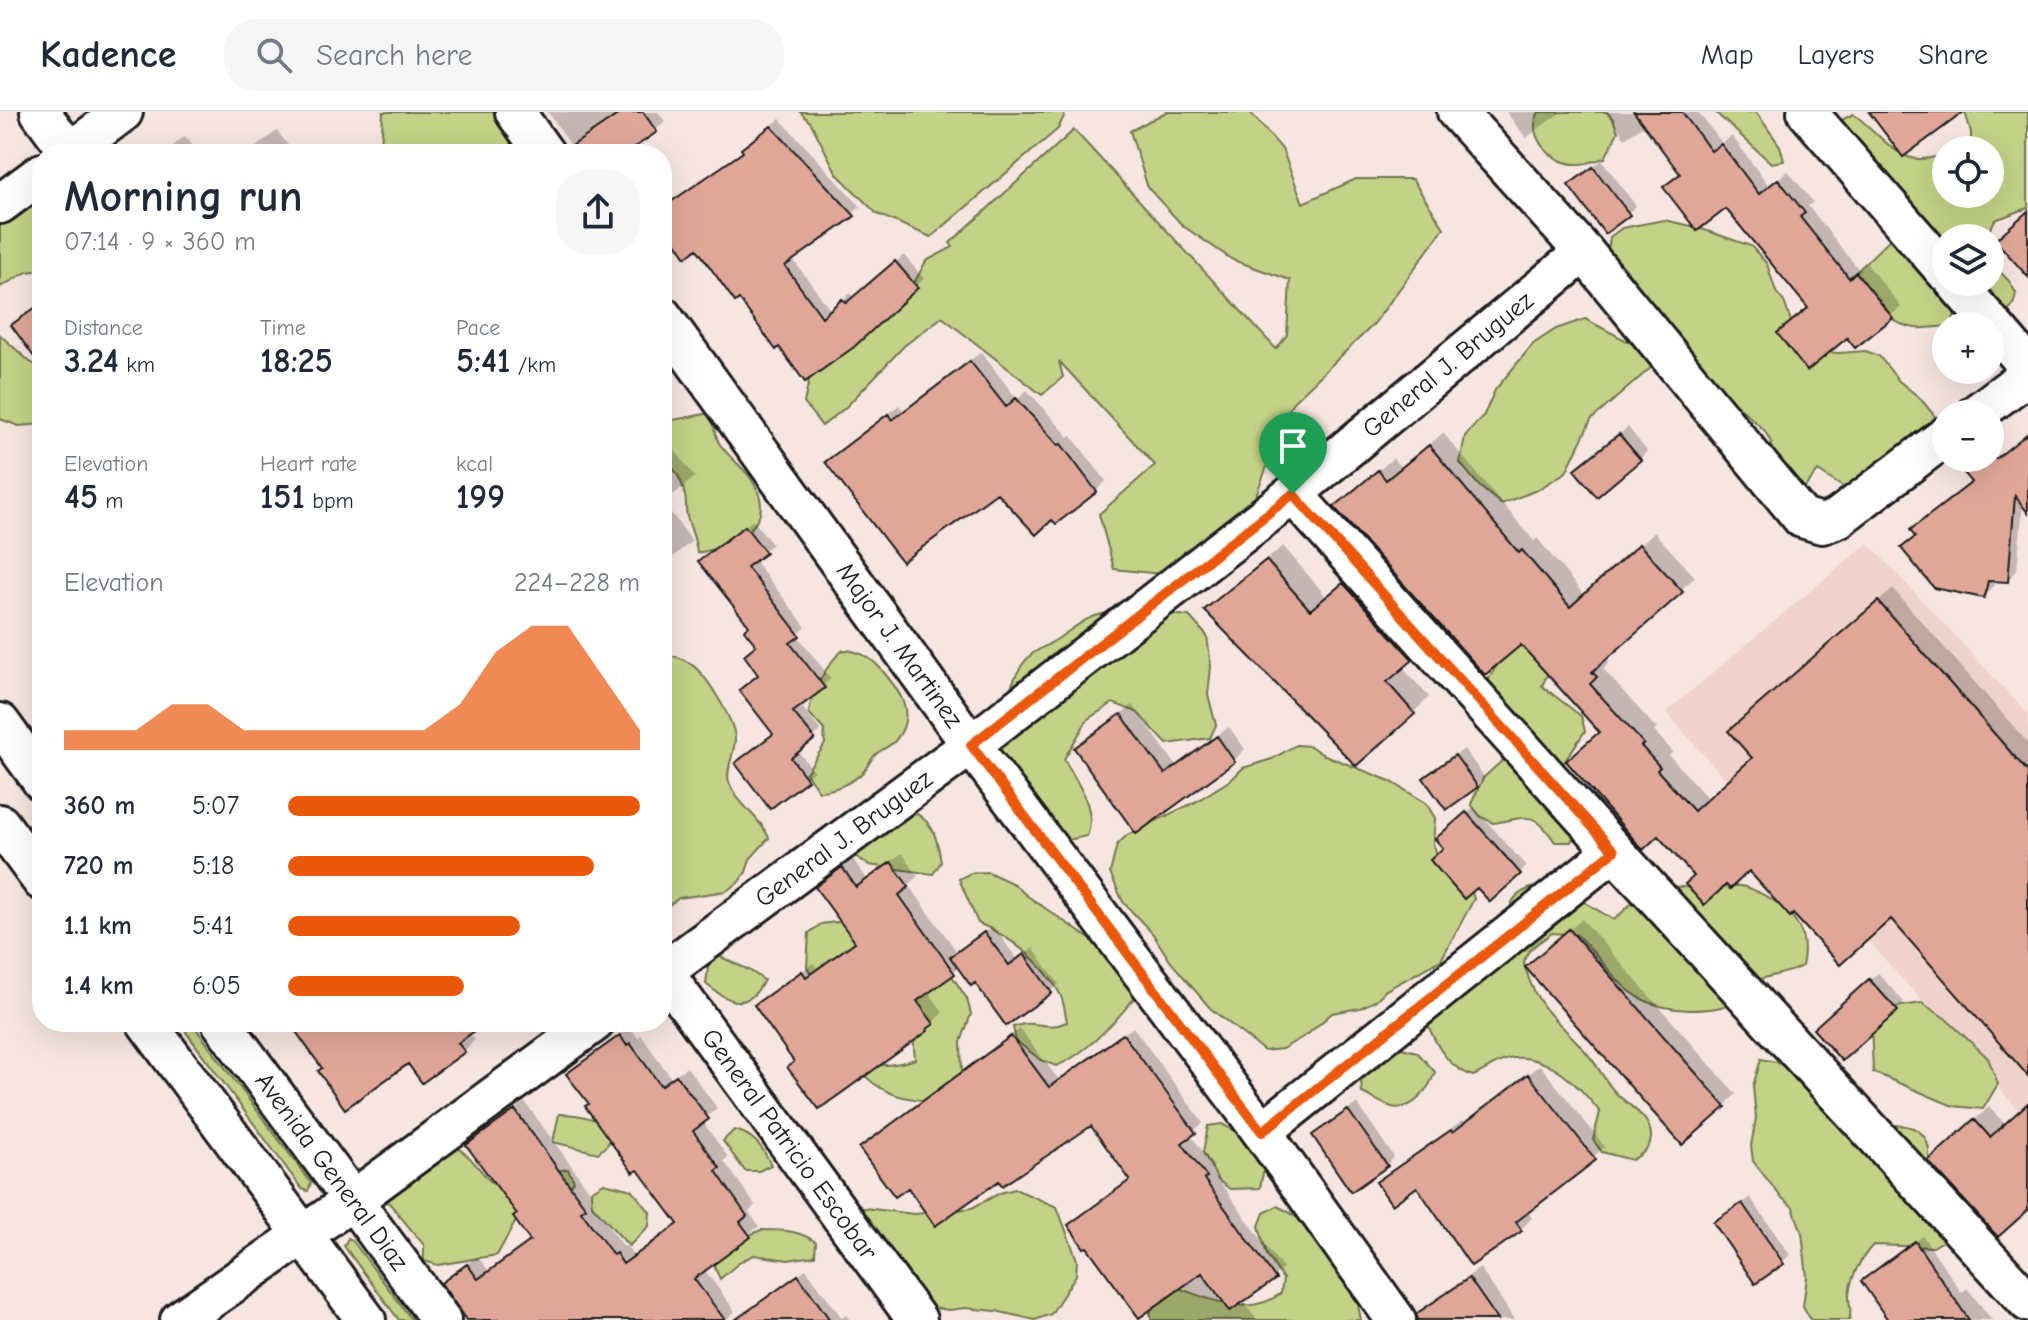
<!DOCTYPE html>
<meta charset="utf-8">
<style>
body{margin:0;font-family:"Comic Neue",sans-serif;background:#f6f6f7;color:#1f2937;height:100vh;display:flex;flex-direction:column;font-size:30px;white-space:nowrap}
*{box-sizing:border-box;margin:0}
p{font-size:26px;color:#747a83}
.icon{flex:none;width:44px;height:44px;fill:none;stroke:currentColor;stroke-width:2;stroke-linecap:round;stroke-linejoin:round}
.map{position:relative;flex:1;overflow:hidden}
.drawer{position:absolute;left:32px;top:32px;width:640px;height:888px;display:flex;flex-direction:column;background:#fff;border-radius:32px;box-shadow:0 8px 32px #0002}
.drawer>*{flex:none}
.buttons{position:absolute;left:1932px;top:24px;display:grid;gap:16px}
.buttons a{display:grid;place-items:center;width:72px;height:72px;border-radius:50%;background:#fff;box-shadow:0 8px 32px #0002;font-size:40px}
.pin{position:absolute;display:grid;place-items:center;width:68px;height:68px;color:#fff;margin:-82px -34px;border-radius:50% 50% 50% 0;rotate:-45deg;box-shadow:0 0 8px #0007}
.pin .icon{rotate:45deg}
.round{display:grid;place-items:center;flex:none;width:84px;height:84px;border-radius:32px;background:#f6f6f7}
.head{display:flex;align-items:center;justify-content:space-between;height:136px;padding:0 32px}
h1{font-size:44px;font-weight:700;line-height:60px}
.figures{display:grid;grid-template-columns:repeat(3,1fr);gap:12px;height:136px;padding:8px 32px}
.figures div{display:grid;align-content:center}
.figures b{font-size:34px;font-weight:700}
.figures small{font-size:22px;font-weight:400}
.figures p{font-size:22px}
.chart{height:224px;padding:16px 32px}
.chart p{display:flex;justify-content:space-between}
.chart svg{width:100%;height:144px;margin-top:8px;fill:#ea580c;opacity:.7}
ul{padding:0 32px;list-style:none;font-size:26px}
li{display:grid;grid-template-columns:128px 96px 1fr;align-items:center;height:60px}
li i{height:20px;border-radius:10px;background:#ea580c}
header{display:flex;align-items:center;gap:48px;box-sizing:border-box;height:112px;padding:0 40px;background:#fff;border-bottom:2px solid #e0e1e3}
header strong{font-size:38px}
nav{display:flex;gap:44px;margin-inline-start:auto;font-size:28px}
.search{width:560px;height:72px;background:#f6f6f7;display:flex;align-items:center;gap:20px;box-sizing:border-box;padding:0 28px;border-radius:32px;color:#747a83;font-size:30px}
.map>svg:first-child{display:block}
.built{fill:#efd2cb}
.green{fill:#c3d286;stroke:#707751;stroke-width:2}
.shadow{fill:#0003}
.building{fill:#e0a799;stroke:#1c1c1c;stroke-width:2}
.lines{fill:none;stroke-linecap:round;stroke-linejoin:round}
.street-casing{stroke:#1c1c1c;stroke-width:44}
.street{stroke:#fff;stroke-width:38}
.route-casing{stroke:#fff;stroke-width:16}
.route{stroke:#ea580c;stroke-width:10}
.labels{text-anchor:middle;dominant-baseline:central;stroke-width:8;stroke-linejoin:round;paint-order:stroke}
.street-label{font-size:26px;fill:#1c1c1c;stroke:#fff}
</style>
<header>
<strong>Kadence</strong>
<div class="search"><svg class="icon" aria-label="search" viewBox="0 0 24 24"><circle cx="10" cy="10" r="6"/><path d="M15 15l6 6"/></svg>Search here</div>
<nav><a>Map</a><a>Layers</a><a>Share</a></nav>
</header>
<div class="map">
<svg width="2028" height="1208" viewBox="0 0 2028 1208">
<rect width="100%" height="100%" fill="#f6e5e0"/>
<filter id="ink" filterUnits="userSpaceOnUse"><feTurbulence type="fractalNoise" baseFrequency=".0125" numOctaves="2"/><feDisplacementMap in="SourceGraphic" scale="16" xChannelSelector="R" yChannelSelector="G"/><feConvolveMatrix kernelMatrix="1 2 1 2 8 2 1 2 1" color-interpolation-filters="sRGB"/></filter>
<g filter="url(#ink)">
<path class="built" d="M1868,431L2028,602V1009L1666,600Z"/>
<path class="green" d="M383,0H499L523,42H388L381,37Z
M800,0H1066L1058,17L931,125L877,102L837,62L811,11Z
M1166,0H1250L1282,37L1303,91L1356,67H1412L1444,116L1373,213L1292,291L1252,393L1171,463L1114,457L1099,402L1155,353L1059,249L1063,265L1042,283L942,205L904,234L845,296L822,314L804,291L810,264L913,173L926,149L953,135L950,131L1074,18L1276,237L1287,223L1290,168L1233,148L1183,114L1148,76L1130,19Z
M1539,0H1607L1613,7L1618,20L1605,46C1597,48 1587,52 1579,52C1554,54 1524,25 1539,0Z
M1715,0H1756L1780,34L1784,49L1771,51Z
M1965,0H2028V96L1995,108L1985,126H1946V170H1990V149L2009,169L2016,181C2015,185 2015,190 2012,194C2001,210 1970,205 1955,199L1952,214C1941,214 1929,217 1915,216C1886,213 1871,183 1854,162L1899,118L1840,9L1853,2C1874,15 1894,48 1921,47C1929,47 1938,44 1946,43V82H1990V38H1967L1971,34V20Z
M0,89L42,92V158L27,160L0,175Z
M1664,108L1696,115L1751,134L1767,152L1776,180L1784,190L1799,231L1810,239L1839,241L1866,239L1879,244L1899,269L1920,286L1946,318L1863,388L1818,359L1797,385L1762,344L1772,332L1765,319L1687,246L1612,155L1608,139L1610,125L1622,116Z
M1585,207L1633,232L1654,253L1591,308L1566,360L1537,378L1501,392L1479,374L1460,351L1465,324L1484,303L1495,278L1533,232L1556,217Z
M0,223L30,250L42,256V312L19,314L0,307Z
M711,301C714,310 715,323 719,331C727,343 740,353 749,364C783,410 737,433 697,441C696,427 690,417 687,404C685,397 687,391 685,384C683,370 674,353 662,346V310Z
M1125,498L1189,504L1207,524L1211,554L1208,583L1216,613L1210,626L1167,632L1137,600L1113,591L1088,607L1064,647C1077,671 1098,697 1087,724L1058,730L993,652C1000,620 1006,563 1032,542C1040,536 1050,532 1059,526C1087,506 1089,503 1125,498Z
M1516,521L1554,548L1542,574L1581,604L1585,619L1558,659L1487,570Z
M843,538C858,538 871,546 881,557C899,578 918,602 895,629C889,635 880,638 875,643C870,648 868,654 864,659C854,670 834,679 819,679L806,661L825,632L824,618L809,601C810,582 828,550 843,538Z
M662,542C675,543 686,547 696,556C709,568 735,610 735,627C735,640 725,659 729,670C737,693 760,704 769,726L750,747L746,760L738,771L726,779L679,786L662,798Z
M1296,633L1310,634L1322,642L1390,669L1426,691L1435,706L1433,732L1438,744L1470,774L1474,787L1441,848L1386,878L1375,889L1360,896L1332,901L1308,922L1282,937L1264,939L1210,896L1170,849L1153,822L1123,790L1110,761L1117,733L1127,723L1197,689L1232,667L1243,656L1272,647Z
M1504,647L1517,648L1577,717L1571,730H1555C1532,696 1528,706 1493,711L1480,704L1471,692L1483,666Z
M904,695C933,708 936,720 941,750L933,762L869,753L846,738Z
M988,760L1014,772L1026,783L1123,850L1141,877C1122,903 1086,943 1056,954L1041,948L1016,929L1013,915C1037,906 1044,920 1067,910C1065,901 1064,888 1059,880C1042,850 1010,824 978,811L959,767L971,761Z
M1552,770L1614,808L1651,773C1670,774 1690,776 1709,776C1719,776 1730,773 1740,774C1751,775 1760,781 1769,786C1797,802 1809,823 1802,854C1788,862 1775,862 1761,867C1747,872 1739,886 1726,893C1717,897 1700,898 1690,898C1625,896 1618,863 1577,823L1552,821C1542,829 1524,837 1524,852C1524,856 1527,860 1528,864C1540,902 1567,915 1590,945C1599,956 1605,969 1615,980C1627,994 1652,1004 1651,1026C1650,1038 1640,1043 1632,1048L1602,1040L1593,1028L1600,1000C1580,974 1548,942 1513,946C1498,948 1487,958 1473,964C1443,954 1432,924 1421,896L1511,827C1505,787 1511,780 1552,770Z
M835,810L848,811L869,829L814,868L807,855L809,821L821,812Z
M710,840L749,858L764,868C748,900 729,891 706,872Z
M937,841L967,887L971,902L961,930L962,961L932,989C901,987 878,981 858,956C877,952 896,955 915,947C910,904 919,879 937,841Z
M1922,891L1945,906L1988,946L1998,972L1983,997L1953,994L1873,960L1871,909L1895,895Z
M189,913L194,914L311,1071L308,1079L302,1077L186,920Z
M1386,932L1417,940L1435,960C1429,977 1413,1000 1392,995C1382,992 1371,985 1362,981L1359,942Z
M1761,947L1776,950L1886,1014C1936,1008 1934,1044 1923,1079L1945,1114V1128L1933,1135L1873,1133C1861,1146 1851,1164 1849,1182C1848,1191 1853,1198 1849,1208H1811L1803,1194L1807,1165L1802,1121L1793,1095L1781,1085L1753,1049L1751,1034L1756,1006L1753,974Z
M559,1002C580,1002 597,1006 613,1019L608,1032L598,1041L553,1030Z
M428,1010L470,1046L490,1069L502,1076L541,1061L568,1057L574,1069L567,1080L517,1107L497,1143L438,1153L424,1149V1133L385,1086C395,1059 402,1025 428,1010Z
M1222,1012L1235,1019L1266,1046L1260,1076L1230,1077L1218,1068L1203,1040L1208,1014Z
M734,1018C753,1022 763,1035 771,1053L759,1059H745L723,1029Z
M604,1071L632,1078L650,1100L649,1114L629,1134L592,1093L591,1079Z
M1015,1077L1057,1095L1077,1148L1076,1163L1051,1202L1035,1208L996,1199L965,1196L949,1198L919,1194L856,1095L914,1102L957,1098L972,1096L1000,1081Z
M1277,1094C1307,1107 1332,1138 1349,1165C1356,1177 1358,1194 1361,1208H1151L1150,1190L1168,1172C1204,1185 1247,1208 1281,1181L1283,1167L1267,1143L1259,1114L1264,1101Z
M761,1118C783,1118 798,1118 816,1130L815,1144L788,1148L754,1143L741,1149L720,1167L708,1141Z
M348,1126L352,1128L412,1208H399L344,1134Z"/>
<path class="shadow" d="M548,0H658L665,9L628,42H573L572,35Z
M1506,0H1561L1526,26Z
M1605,0H1698L1722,31L1732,24L1769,74L1788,59L1813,90L1808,94L1859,158L1867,152L1901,195L1855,234L1847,224L1810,195L1726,94L1666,75L1682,61L1645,12L1625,26Z
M780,7L861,95L792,146L831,199L850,181L854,185L904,143L924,167L853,233L740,184L698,135L662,106V96L666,93L745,39L751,29Z
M277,19L295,42H246Z
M185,24L200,42H163Z
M1602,48L1636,94L1628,101L1578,66Z
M981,240L1017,287L1027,278L1069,325L1071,323L1106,369L1096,379L998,378L828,350L899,293L903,299Z
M1628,315L1647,339L1640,347L1585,351Z
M1443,321L1534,429L1537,426L1584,483L1654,420L1695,465L1605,546L1609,550L1603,557L1657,617L1654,619L1673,640L1669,643L1708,687L1754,646L1744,605L1893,477L2028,631V961L1892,804L1749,756L1697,763L1601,619L1522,530L1337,395L1393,346L1401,356Z
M2028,322V397L2023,391L2017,458L2007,468H1995L1994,473L1983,484L1913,418Z
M671,333L695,365L662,392V339Z
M671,401L692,429L662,454V408Z
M753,408L772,432L754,448L806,515L797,523L831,567L800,592L821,619L797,638L814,659L770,694L775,621L760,562L758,533L751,513L708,442Z
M1283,434L1326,484L1360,456L1427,531L1402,555L1429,585L1413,601L1207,498Z
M662,539L668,547L662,553Z
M1133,593L1176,653L1229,615L1245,637L1234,648L1191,678L1077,636L1088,625Z
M1464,637L1485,666L1446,695L1425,666Z
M1474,695L1526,754L1520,761L1445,736L1444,720Z
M902,741L918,764L909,773L957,840L993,814L1017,847L1033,836L1059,872L1007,911L975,868L959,855L928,879L943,900L927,917L796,949L756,894L813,851L817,856L856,828L818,776L853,747L867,767Z
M1582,807L1736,982L1724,994L1540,844Z
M1878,861L1904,890L1896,898L1823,910Z
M291,910H483L469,920L475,928L464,939L422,969L408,949L324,955Z
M630,915L638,926L641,923L671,966L687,955L717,996L702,1009L728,1045L724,1049L755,1093L749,1100L759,1114L704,1157L735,1199L726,1208H469L444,1171L477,1144L489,1159L532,1128L519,1102L469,1033L525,990L594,1085L590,1089L624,1135L626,1133L634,1144L679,1110L569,962Z
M1133,915L1203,1011L1190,1022L1214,1055L1211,1058L1283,1157L1242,1188L1257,1208H1153L1146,1198L1139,1203L1070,1113L1131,1067L1091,1011L999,1066L870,1028L1020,917L1059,968Z
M1540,953L1605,1035L1527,1099L1532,1106L1521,1117L1418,1072L1379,1070L1390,1059L1463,1008L1465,1011Z
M1357,991L1394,1045L1387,1053L1315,1023Z
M2028,992V1095L1944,1035L1989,995L2005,1012Z
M1750,1085L1790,1143L1782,1150L1716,1111Z
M1923,1124L1962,1181L1967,1176L1992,1208H1889L1870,1163Z
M1480,1156L1515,1208H1437L1428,1196L1439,1185Z
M806,1157L842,1206L846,1203L850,1208H737Z"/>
<path class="building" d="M622,0H643L657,20L625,42H567L566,38Z
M1634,0H1682L1711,39L1721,32L1759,82L1778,67L1805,101L1800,105L1849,166L1856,160L1893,206L1855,236L1847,226L1807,259L1777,221L1808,196L1726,97L1697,119L1663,75L1680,62Z
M1869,0H1964L1903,45Z
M771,14L855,104L785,154L822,205L842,187L846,191L895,149L918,176L854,235L805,270L779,235L776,238L739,187L735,190L697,137L686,145L662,110V96L743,40L741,37Z
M1593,55L1630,103L1605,122L1568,73Z
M2028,99V165L1995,128Z
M42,191V256L11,213Z
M970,249L1006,295L1016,286L1058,333L1061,332L1097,380L1056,412L1052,408L1036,423L997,381L902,450L825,350L888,302L892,308Z
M2028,321V401L2015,384L2008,470L1988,469L1984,486L1934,476L1901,436L1915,425L1910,418L1972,370L1952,347L1997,346Z
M1619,322L1641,348L1597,385L1574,358Z
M1429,333L1519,441L1522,438L1570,495L1639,432L1683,480L1592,560L1597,565L1590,572L1644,632L1641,634L1660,655L1657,658L1694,699L1752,646L1728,619L1878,489L2028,660V964L1891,807L1840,853L1793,802L1790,805L1749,759L1730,777L1726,773L1704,793L1685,772L1694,764L1658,724L1643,738L1566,649L1599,620L1521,533L1485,563L1334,395L1378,358L1386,368Z
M745,414L766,441L747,455L800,524L790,531L825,576L793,600L815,627L791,646L808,668L770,697L735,651L773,622L739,578L758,563L744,543L756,533L744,518L749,514L698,449Z
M1266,448L1310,498L1343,471L1413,548L1387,570L1415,602L1356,654L1204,498Z
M1121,602L1165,662L1217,624L1235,650L1136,722L1074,636Z
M1455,643L1478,675L1446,698L1423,666Z
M1466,700L1521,762L1490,790L1477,776L1464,787L1430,748L1443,736L1435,727Z
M891,750L909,775L899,783L955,862L917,889L934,912L927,917L928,919L819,997L787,955L794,950L754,893L802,859L806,865L855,830L815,775L842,755L856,775Z
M1569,817L1726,995L1682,1033L1525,855Z
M984,820L1009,853L1024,842L1052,881L1006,914L975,871L971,874L950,845Z
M1869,867L1898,899L1842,949L1813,917Z
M289,910H487L458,931L465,940L422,971L408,952L345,997L318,959L322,956Z
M1123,922L1196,1021L1182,1031L1207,1065L1204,1067L1276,1167L1230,1199L1202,1161L1139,1206L1087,1135L1084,1136L1068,1113L1130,1068L1091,1014L1002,1074L999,1069L935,1114L908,1076L895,1085L859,1036L1011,924L1049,975Z
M620,923L627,934L630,931L661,974L676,963L709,1007L693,1019L720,1056L716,1059L747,1104L740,1110L751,1125L694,1167L725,1208H466L441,1171L467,1152L478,1167L530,1129L513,1105L517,1102L466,1033L515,998L586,1096L581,1099L613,1143L616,1141L623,1152L678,1112L638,1058L633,1061L585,994L589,992L566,962Z
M1528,962L1596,1048L1516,1110L1522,1119L1471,1154L1417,1075L1392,1093L1376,1070L1451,1018L1453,1020Z
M2028,991V1098L1998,1125L1928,1049L1974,1007L1990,1025Z
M1348,998L1388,1054L1351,1080L1312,1023Z
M1742,1091L1784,1152L1755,1172L1713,1110Z
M1915,1129L1969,1208H1888L1861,1169Z
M798,1163L830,1208H735Z
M1469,1166L1498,1208H1418L1416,1202Z"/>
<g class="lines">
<g class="street-casing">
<g id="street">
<path d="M40,0L71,42"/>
<path d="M515,0L545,42"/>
<path d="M1457,0L1584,140L1802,406L1822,412L1838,406L1946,324"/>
<path d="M1807,0L1946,160"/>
<path d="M67,42L123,0"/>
<path d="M0,92L42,61"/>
<path d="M1955,170L2028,254"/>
<path id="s1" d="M662,204L971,633L1262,1020L1396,1208"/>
<path d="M1976,302L2028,263"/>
<path d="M1293,382L1614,739L2028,1190"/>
<path d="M0,611L42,669"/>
<path d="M0,712L42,769"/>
<path id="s2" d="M662,858L917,1208"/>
<path id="s3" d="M662,861L971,633L1293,382L1584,140"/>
<path d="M146,910L366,1208"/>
<path id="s4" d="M221,910L441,1208"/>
<path d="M1262,1020L1614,739"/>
<path d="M180,1208L353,1088L595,910"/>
</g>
</g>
<use href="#street" class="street"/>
</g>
</g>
<g class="lines" filter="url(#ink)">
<g class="route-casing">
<path id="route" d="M1293,382L1614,739L1262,1020L971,633Z"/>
</g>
<use href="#route" class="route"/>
</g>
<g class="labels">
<g class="street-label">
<text stroke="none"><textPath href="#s3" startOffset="994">General J. Bruguez</textPath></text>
<text stroke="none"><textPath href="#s1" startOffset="406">Major J. Martinez</textPath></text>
<text stroke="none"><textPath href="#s3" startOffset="226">General J. Bruguez</textPath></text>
<text stroke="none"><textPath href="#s2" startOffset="216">General Patricio Escobar</textPath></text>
<text stroke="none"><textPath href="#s4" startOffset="186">Avenida General Diaz</textPath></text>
</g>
</g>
</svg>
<div class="buttons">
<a><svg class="icon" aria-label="locate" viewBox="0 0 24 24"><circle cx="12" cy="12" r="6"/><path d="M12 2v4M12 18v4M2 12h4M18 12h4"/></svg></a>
<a><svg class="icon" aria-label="layers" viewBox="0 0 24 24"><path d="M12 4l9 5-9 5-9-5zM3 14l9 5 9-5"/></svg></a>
<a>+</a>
<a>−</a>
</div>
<div class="pin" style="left:1293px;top:382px;background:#1e9e55"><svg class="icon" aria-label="arrive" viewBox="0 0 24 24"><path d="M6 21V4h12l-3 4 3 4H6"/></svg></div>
<section class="drawer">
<div class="head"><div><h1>Morning run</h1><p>07:14 · 9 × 360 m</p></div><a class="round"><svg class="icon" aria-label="share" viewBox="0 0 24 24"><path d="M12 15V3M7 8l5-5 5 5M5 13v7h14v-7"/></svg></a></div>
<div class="figures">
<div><p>Distance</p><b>3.24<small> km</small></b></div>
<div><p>Time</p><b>18:25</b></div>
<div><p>Pace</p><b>5:41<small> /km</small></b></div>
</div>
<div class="figures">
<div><p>Elevation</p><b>45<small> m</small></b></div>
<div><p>Heart rate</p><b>151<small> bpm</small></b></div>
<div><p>kcal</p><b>199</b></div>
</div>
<div class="chart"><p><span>Elevation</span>224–228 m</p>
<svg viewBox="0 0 160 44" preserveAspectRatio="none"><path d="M0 44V38L10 38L20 38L30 30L40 30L50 38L60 38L70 38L80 38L90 38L100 38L110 30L120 14L130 6L140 6L150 22L160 38V44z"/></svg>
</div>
<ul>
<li><b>360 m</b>5:07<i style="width:100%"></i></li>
<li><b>720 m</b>5:18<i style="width:87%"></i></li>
<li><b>1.1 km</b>5:41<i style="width:66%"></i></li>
<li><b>1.4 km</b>6:05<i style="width:50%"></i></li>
</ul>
</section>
</div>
